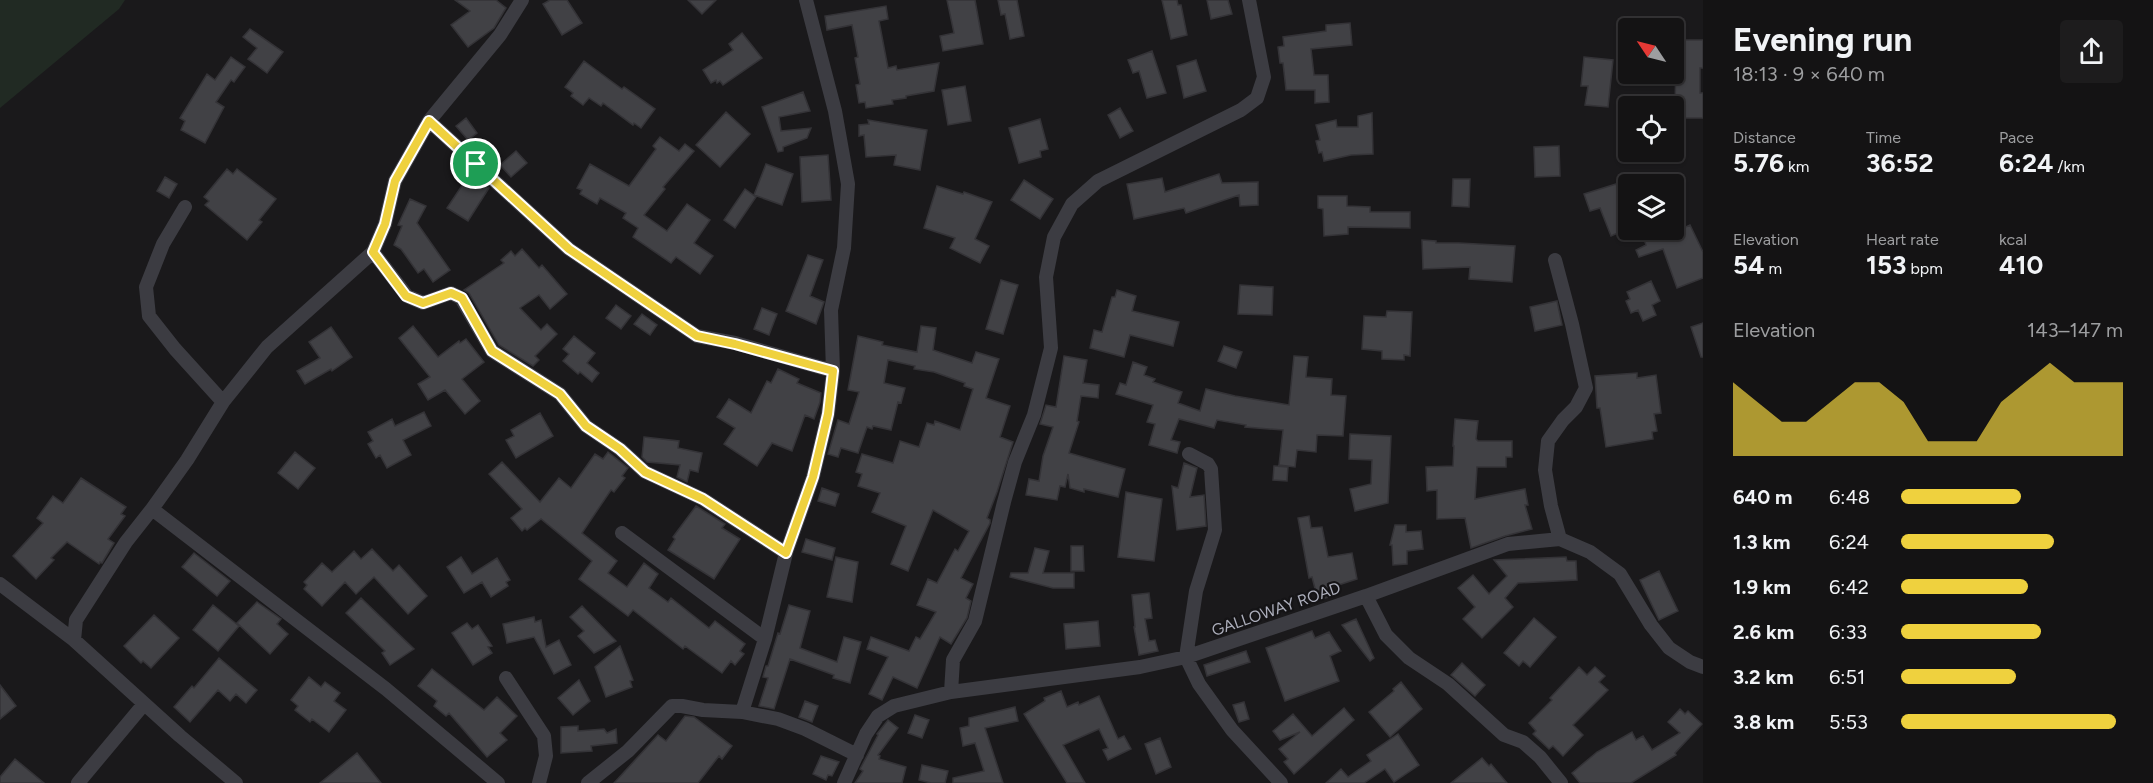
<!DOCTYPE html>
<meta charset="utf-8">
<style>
body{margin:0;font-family:Figtree,sans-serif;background:#1d1c1d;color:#f1f3f6;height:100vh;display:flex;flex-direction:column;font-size:22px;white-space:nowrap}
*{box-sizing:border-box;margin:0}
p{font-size:20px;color:#9d9ea0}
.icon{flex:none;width:33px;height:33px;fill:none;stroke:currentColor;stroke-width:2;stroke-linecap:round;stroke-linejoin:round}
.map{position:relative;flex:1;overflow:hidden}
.details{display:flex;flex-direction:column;background:#141314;width:450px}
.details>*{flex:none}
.needle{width:39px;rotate:305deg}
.controls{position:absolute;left:1618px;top:18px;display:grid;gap:12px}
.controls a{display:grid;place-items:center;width:66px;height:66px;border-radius:6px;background:#141314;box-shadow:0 2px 4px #0004,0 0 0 2px #333234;font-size:30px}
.pin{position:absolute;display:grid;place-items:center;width:51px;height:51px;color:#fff;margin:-26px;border:3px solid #fff;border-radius:50%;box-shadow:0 2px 6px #0007}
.round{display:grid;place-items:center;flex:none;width:63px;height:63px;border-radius:6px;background:#1d1c1d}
.headline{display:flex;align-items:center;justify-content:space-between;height:102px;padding:0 30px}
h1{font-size:33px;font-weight:700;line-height:45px}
.figures{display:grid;grid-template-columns:repeat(3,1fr);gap:9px;height:102px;padding:6px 30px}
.figures div{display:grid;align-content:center}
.figures b{font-size:26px;font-weight:700}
.figures small{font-size:16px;font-weight:400}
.figures p{font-size:16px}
.chart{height:168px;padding:12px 30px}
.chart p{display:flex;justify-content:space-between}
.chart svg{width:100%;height:108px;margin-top:6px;fill:#efd13e;opacity:.7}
ul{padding:0 30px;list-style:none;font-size:20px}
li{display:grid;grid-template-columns:96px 72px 1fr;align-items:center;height:45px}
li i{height:15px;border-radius:8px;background:#efd13e}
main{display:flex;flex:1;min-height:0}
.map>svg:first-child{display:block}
.green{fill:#212a23}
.building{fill:#414145;stroke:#343337;stroke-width:1.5}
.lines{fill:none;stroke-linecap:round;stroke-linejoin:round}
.street{stroke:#3c3c42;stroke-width:14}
.route-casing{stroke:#fff;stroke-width:12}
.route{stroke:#efd13e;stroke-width:8}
.labels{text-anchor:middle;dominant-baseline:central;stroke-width:4.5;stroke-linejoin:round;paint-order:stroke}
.street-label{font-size:16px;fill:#acaebb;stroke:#151416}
</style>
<main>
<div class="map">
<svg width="1703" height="783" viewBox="0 0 1703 783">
<rect width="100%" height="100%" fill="#1a191b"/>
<path class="green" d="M0,0H125L119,9L0,108Z"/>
<path class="building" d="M455,0H496L506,8L494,28L468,47L451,25L470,11Z
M550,0H567L582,23L562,35L543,4Z
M688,0H716L702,14Z
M947,0H975L983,44L943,51L940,36L954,33Z
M998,0H1017L1024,36L1010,39L1005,14L1001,15Z
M1162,0H1177L1178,5H1181L1187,35L1171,39Z
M1207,0H1228L1232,14L1211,19Z
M886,6L888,19L879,21L888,68L896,66L897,70L939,63L934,91L906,96V98L892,100L893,104L866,108L865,102L859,103L856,85L860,84L855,58L858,57L852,25L827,30L825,16Z
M1350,23L1352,45L1311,49L1314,75H1328L1329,102L1315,103V90H1286L1283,63H1280L1278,47L1284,46L1283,37L1326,31V25Z
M250,29L283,52L267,73L248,59L257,48L243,37Z
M742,33L762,58L723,85L720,81L717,83L716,80L711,83L703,70L733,50L729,44Z
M1676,40H1703V68H1700V93H1703V118H1675Z
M1152,51L1166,93L1147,98L1139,71L1133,73L1128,60Z
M231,57L245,67L234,82L231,80L216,102L224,107L205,143L181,130L185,121L180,118L207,74L215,80Z
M1584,57L1613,60L1608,107L1585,105L1588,86H1581Z
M1196,60L1206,91L1184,98L1177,66Z
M584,61L622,89L624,87L655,109L641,128L634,123L633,125L603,103L601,106L589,98L583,105L571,96L573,93L565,87Z
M965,86L971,121L948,125L942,90Z
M803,92L810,111L779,117L781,131L811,128L807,138L783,147V151L778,152L762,107Z
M1120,108L1133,131L1120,138L1108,115Z
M726,112L750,134L720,167L696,145Z
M1372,113L1373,154L1351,155L1324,161L1322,152L1319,153L1316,141L1320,140L1316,125L1336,120L1337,127H1358V116Z
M466,118L477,133L468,140L456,126Z
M1040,119L1048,149L1040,151L1041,157L1019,163L1009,128Z
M868,120L927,130L920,170L894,165L896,155L866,157L864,135L859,136V125L869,124Z
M660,137L679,151L685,144L694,151L663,187L665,189L644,215L667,231L687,204L710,220L694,243L713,256L700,274L676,257L671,263L633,237L638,228L623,218L626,213L600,198L597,204L580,194L582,190L577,188L590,164L629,186L656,149L653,146Z
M1559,146L1560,176L1535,177L1534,147Z
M516,151L527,163L511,177L500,165Z
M828,155L831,200L802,202L800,157Z
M766,164L793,174L782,205L754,195Z
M227,169L233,174L237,169L276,199L259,220L262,222L247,240L205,205L209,201L204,197Z
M1219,174L1222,183L1258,182V205L1240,206L1239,195L1186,213L1184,208L1134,219L1127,184L1162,178L1165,192Z
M469,175L489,188L468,221L447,208Z
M165,177L177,184L169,198L157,191Z
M1453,179H1470L1469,207L1452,206Z
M1024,180L1053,199L1040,219L1011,200Z
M1616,184L1629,220V228L1611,236L1600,208L1590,211L1584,194Z
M937,186L963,194L964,192L992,202L975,239L989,246L980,263L950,248L955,238L924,228Z
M745,189L756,197L735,228L724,220Z
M1318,196H1347V206L1370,207V212H1410V228L1348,227V234L1324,236L1323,209L1318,208Z
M410,199L426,206L417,223L450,270L433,282L424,269L418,273L401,249L394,245L402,226L398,225Z
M1690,225L1703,252V278L1677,288L1663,249L1639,257L1636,250L1646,245L1642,233L1652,230H1661L1664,237Z
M1422,240L1436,241V243H1459L1515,246L1512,282L1469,279L1470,267L1423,269Z
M522,249L539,268L542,265L567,294L550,309L539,295L520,308L541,330L547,324L557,334L535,356L539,360L533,366L499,345L469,293L464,290L504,263L501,260L511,251L515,256Z
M808,255L823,260L810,296L824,302L816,324L786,311Z
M1001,280L1018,285L1003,334L986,329Z
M1651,281L1660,301L1652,305L1656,315L1643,321L1638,310L1631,313L1626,301L1630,299L1627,292Z
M1240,285L1273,287L1272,315L1238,314Z
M1117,290L1136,296L1132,311L1179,322L1173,346L1130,335L1124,357L1090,348L1094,330L1102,332L1112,297H1115Z
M1557,301L1562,325L1535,331L1530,307Z
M616,305L631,316L621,329L606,318Z
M762,308L777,314L769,335L754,329Z
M1387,311L1412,312L1410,356L1404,355V360L1382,359V351L1362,349L1364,316L1386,317Z
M642,314L657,325L650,335L634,324Z
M1703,323V357H1701L1691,327Z
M413,326L438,357L459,341L460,343L466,339L484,362L462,379L480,401L465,414L445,390L428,400L418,384L430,377L399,338Z
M921,326L936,328L933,350L972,363L976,352L999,359L986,398L1010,406L1000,437L1013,442L997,492L987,518L990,520V523L961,578L973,584L966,598L971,601L967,618L951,644L940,637L917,688L893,677L882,700L869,694L888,657L867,649L871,637L909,651L916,637L920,639L936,612L917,605L928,579L937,583L955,549L958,551L969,531L933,510L908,571L891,564L906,526L872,512L880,493L858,486L862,474L856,472L862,454L893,463L900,441L919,447L927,423L934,425L935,421L960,430L973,389L964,386L965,383L934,372L914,369L915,366L888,360L884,383L905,388L901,403L898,402L891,430L873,426L872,429L867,427L858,453L841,448L838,457L828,454L838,420L849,424L859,392L848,390L858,336L883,342L882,345L917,352Z
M331,327L352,357L332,371L331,369L305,384L297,371L320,358L309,342Z
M574,336L595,353L587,363L599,373L592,382L580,372L578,374L563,361L569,354L563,349Z
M1224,346L1242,352L1236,368L1218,361Z
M1064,356L1087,360L1083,383L1099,385L1098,398L1081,396L1077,421L1079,422L1069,453L1125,469L1118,497L1084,489V492L1070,488L1068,474L1065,487L1060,486L1057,500L1026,495L1029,479L1039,481L1043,456L1053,427L1040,424L1046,405L1056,407Z
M1294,356L1308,357L1306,377L1332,379L1331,395L1346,396L1343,436L1317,435L1316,452L1297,450L1295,467L1279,465L1283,430L1245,427L1246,425L1217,420L1214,428L1179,419L1171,440L1180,442L1177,453L1149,445L1155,424L1147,422L1153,405L1116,394L1120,383L1126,385L1133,362L1147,367L1144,375L1155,379L1153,382L1182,392L1178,403L1200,411L1206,389L1235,396L1289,405Z
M778,369L799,379L797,383L821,393L820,402L814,419L805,415L792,451L772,443L757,466L724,444L735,428L717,417L729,399L751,413L767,381L771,383Z
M1637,373V378L1656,375L1661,413L1654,414L1657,431L1652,432L1653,439L1606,447L1600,408H1597L1595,376Z
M424,412L431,426L403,440L411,455L387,468L380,455L376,458L368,444L373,441L368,432L392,419L395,426Z
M540,413L553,436L516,458L506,440L514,436L511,430Z
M1455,419L1478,421L1476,439L1478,441H1512V457H1506V467H1477L1475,499L1525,489L1528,505H1525L1532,529L1505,536L1471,548L1465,518L1437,519V490L1427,491L1426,467L1453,466L1454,446H1453Z
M1350,434L1391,436L1388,503L1355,511L1350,489L1371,484L1372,460L1349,459Z
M644,437L679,441L678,448L702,453L698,472L690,470L687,482L677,477L680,465L647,462L642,457Z
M295,452L315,468L298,489L278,473Z
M608,452L628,468L622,476L625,478L614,492L611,490L582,533L617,561L608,573L627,587L644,563L658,574L649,588L668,602L671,598L709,628L715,621L745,644L740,651L744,654L735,665L731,661L722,673L685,646L683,649L633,610L628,616L579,579L592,561L541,519L527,530L525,528L522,531L511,518L522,509L489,474L502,462L540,502L559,478L571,488L595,454L603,459Z
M1184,463L1197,468L1190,497L1204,495L1206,526L1177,530L1172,486L1178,488Z
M1274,466L1288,467L1287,481L1273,480Z
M81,478L126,507L121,514L125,516L108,539L114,543L102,563L100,562L99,564L67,542L51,558L54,560L36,579L13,556L43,523L37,518L53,496L63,503Z
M822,488L839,494L835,506L818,501Z
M1126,492L1162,499L1154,561L1118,557Z
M696,506L725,524L722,528L740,539L714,579L668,550L675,539L673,537Z
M1309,516L1311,528L1322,527L1328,557L1352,553L1357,579L1326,589L1329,597L1318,600L1312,577L1309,578L1298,518Z
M1395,525H1406V532L1421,531L1423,549L1407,551V564L1393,565L1392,545H1390Z
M806,539L835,548L832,560L802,552Z
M1071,546H1083L1084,571H1071Z
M1035,548L1049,551L1043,573H1074V588H1053L1010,577L1011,573H1028Z
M372,549L393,571L399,565L427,596L408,614L374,577L356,594L345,582L322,606L304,589L307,585L304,582L322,563L332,572L354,551L361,559Z
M194,553L230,581L217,596L182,567Z
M461,557L472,574L497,558L510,580L506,582L508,586L491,597L482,582L464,593L447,567Z
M836,557L858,562L852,602L827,597Z
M1566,557L1567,561H1576L1577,580L1518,583L1505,598L1513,607L1482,638L1463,619L1475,607L1458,588L1473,575L1489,594L1507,576L1494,560Z
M1659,571L1678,611L1659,620L1640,580Z
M1149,593L1152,618L1145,619L1149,641L1155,640L1158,651L1139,655L1134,627H1135L1132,595Z
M361,598L414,649L390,665L382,653L385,651L346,613Z
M257,602L281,619L277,624L288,634L270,654L237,623Z
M213,605L239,626L218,651L193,630Z
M789,605L810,611L800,648L837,662L844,637L861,642L850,683L833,678L834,675L790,659L774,709L759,706L768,678L763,677L766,666H768L778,633L780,634Z
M582,606L616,641L594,653L578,636L584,631L570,617Z
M154,615L179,638L151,668L143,661L141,663L124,646Z
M534,617L535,622L541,620L546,647L559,640L571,665L554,674L534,637L507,643L503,624Z
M1534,618L1556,637L1530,667L1523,661L1519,666L1504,653Z
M1356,619L1374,658L1370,661L1342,625Z
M1098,621L1100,646L1066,649L1064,624Z
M467,623L472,629L478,625L492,646L488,647L492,653L473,665L452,633Z
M1312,631L1315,638L1329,632L1341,651L1330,656L1339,681L1285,701L1266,648Z
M620,646L633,680L630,681L632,687L606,697L595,667Z
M1246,651L1250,662L1207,676L1204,665Z
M219,658L257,690L246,703L236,694L230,701L218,690L190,722L174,707L192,686L194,688Z
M1462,663L1485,685L1475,696L1451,675Z
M1579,667L1587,675L1595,667L1605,676L1599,682L1608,690L1573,725L1583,735L1563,756L1553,746L1549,749L1533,734L1536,731L1529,723L1552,700L1550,698Z
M432,669L484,710L497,697L517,716L500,733L507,740L487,757L449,713L446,716L434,706L437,701L418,686Z
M309,677L321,687L325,682L340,693L334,701L346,710L329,732L312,719L310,722L295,710L298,706L291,700Z
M579,680L590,701L573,715L558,698Z
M1401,682L1422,709L1390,737L1369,712L1394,691L1393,689Z
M0,685L16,706L0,719Z
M1061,691L1067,707L1078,702L1079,705L1099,696L1118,739L1124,736L1131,749L1108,760L1103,750L1108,748L1099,729L1063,745L1085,783H1067L1024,714L1045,701L1044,698Z
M805,701L818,706L812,722L799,717Z
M1244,702L1249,719L1239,722L1233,705Z
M1015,707L1018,721L985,728L1003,783H953V778L984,771L975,743L963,746L960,728L969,726V718Z
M1344,708L1354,720L1294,774L1284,762L1288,759L1279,749L1300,732L1280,740L1273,731L1293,714L1312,736Z
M1680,709L1685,714L1688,711L1702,724L1675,753L1676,755L1631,783H1580L1572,773L1597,752L1632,732L1636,740L1643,736L1652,750L1680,733L1668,722Z
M915,715L929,720L922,738L908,733Z
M685,716L694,717L732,746L722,759L719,756L698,783H614L658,735L666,741Z
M888,720L898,728L878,755L880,756L879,759L906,767L902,783H855L863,771L860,769L878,735L877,734Z
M578,726V731L604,729L607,733L616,729L617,743L591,746L592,751L561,753V727Z
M1398,734L1419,765L1394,782L1385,769L1364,783H1326L1341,769L1348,777L1371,761L1367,755Z
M1160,738L1171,767L1156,774L1145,744Z
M357,753L381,783H320Z
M821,756L839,762L832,776L828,775L826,780L813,774Z
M1482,758L1489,766L1491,764L1507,783H1451Z
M15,759L44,783H0V777Z
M922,765L948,771L945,783H931L919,780Z"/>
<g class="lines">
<path class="street" d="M806,0L835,111L848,184L844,248L831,310L833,371L828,414L813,477L786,553L765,639L742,712L778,719L805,729L857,755
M429,121L569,249L697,336L735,343L833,371
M185,207L163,244L146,287L149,316L175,349L223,402
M373,252L407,296L423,303L451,293L461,298L492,351L560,394L586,426L620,449L645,472L703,499L786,553
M1555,260L1572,324L1586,388L1576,407L1563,420L1548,441L1545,470L1551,506L1560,539
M1189,454L1208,464L1211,469L1215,530L1196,591L1186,657L1199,684L1232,730L1281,783
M152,509L386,689L498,783
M622,533L765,639
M0,584L74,640L180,736L236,783
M1366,596L1386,635L1409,658L1448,684L1504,735L1523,742L1540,757L1561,783
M74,640L76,620L126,542L152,509L187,460L223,402L267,347L373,252L385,224L395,181L429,121L500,35L522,0
M506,678L544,736L546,756L539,783
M951,692L953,660L975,621L1004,502L1015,462L1034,415L1051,348L1046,277L1054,237L1072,204L1098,181L1241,110L1257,98L1264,77L1249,0
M78,783L144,704
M588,783L628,751L672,706H682L703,710L742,712
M844,783L866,734L878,716L894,706L951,692L1140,667L1186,657L1366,596L1508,544L1560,539L1590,552L1620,574L1651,625L1669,648L1690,662L1703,667"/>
</g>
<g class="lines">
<g class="route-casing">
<path id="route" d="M429,121L569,249L697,336L735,344L833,371L828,414L813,477L786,553L703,499L645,472L620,449L586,426L560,394L492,351L462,298L451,293L423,303L406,296L373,252L385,224L395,181Z"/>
</g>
<use href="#route" class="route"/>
</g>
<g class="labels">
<g class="street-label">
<text transform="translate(1276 609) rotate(-19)">GALLOWAY ROAD</text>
</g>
</g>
</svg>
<div class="controls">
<a><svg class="needle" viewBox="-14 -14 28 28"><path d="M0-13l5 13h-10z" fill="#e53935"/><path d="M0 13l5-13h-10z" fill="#9d9ea0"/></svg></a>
<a><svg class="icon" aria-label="locate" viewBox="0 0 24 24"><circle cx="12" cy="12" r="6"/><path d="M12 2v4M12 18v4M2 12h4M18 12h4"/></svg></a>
<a><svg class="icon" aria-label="layers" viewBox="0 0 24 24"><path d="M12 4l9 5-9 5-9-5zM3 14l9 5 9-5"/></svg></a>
</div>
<div class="pin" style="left:476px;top:164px;background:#1e9e55"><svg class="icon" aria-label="arrive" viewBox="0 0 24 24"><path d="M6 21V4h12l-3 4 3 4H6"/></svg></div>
</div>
<section class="details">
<div class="headline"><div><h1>Evening run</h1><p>18:13 · 9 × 640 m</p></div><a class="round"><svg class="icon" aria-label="share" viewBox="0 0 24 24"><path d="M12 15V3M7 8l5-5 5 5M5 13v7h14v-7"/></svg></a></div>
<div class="figures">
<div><p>Distance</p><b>5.76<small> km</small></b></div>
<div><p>Time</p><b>36:52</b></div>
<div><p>Pace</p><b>6:24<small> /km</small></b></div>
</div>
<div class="figures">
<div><p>Elevation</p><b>54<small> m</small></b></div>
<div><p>Heart rate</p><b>153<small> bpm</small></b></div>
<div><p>kcal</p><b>410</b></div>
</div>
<div class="chart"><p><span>Elevation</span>143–147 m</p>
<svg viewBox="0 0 160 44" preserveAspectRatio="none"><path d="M0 44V14L10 22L20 30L30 30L40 22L50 14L60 14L70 22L80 38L90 38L100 38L110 22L120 14L130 6L140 14L150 14L160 14V44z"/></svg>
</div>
<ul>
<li><b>640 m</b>6:48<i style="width:54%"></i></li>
<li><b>1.3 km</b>6:24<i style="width:69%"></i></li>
<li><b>1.9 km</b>6:42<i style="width:57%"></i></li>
<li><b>2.6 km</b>6:33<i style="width:63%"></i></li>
<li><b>3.2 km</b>6:51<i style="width:52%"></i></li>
<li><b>3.8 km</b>5:53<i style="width:97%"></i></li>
</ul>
</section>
</main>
